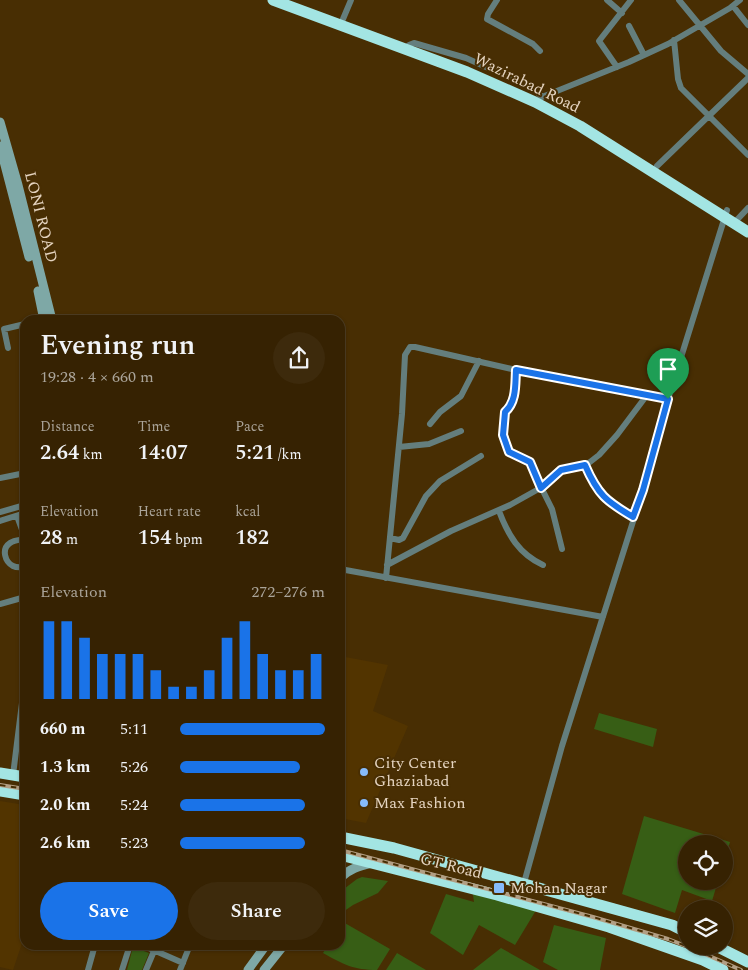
<!DOCTYPE html>
<meta charset="utf-8">
<style>
body{margin:0;font-family:Spectral,serif;background:#3d2a0c;color:#f1f3f6;height:100vh;display:flex;flex-direction:column;font-size:19px;white-space:nowrap}
*{box-sizing:border-box;margin:0}
p{font-size:16px;color:#aaa499}
.icon{flex:none;width:28px;height:28px;fill:none;stroke:currentColor;stroke-width:2;stroke-linecap:round;stroke-linejoin:round}
.map{position:relative;flex:1;overflow:hidden}
.sheet{position:absolute;left:20px;top:315px;width:325px;height:635px;display:flex;flex-direction:column;background:#362202;border-radius:15px;box-shadow:0 1px 4px #0004,0 0 0 1px #503f24}
.sheet>*{flex:none}
.tools{position:absolute;left:678px;top:835px;display:grid;gap:10px}
.tools a{display:grid;place-items:center;width:55px;height:55px;border-radius:50%;background:#362202;box-shadow:0 1px 4px #0004,0 0 0 1px #503f24;font-size:25px}
.pin{position:absolute;display:grid;place-items:center;width:42px;height:42px;color:#fff;margin:-51px -21px;border-radius:50% 50% 50% 0;rotate:-45deg;box-shadow:0 0 5px #0007}
.pin .icon{rotate:45deg}
.round{display:grid;place-items:center;flex:none;width:52px;height:52px;border-radius:26px;background:#3d2a0c}
.headline{display:flex;align-items:center;justify-content:space-between;height:85px;padding:0 20px}
h1{font-size:28px;font-weight:600;line-height:38px}
.metrics{display:grid;grid-template-columns:repeat(3,1fr);gap:8px;height:85px;padding:5px 20px}
.metrics div{display:grid;align-content:center}
.metrics b{font-size:21px;font-weight:600}
.metrics small{font-size:14px;font-weight:400}
.metrics p{font-size:14px}
.chart{height:140px;padding:10px 20px}
.chart p{display:flex;justify-content:space-between}
.chart svg{width:100%;height:90px;margin-top:5px;stroke:#1a73e8;stroke-width:6}
.button{display:flex;gap:10px;margin-top:auto;padding:10px 20px}
.button a{flex:1;height:58px;border-radius:30px;background:#1a73e8;color:#fff;font-size:20px;font-weight:600;line-height:58px;text-align:center}
.button a+a{background:#3d2a0c;color:#f1f3f6}
ul{padding:0 20px;list-style:none;font-size:16px}
li{display:grid;grid-template-columns:80px 60px 1fr;align-items:center;height:38px}
li i{height:12px;border-radius:6px;background:#1a73e8}
.map>svg:first-child{display:block}
.built{fill:#523400}
.green{fill:#375e15}
.lines{fill:none;stroke-linecap:round;stroke-linejoin:round}
.street{stroke:#647e7d;stroke-width:6}
.secondary{stroke:#7ea8a6;stroke-width:9}
.highway{stroke:#a3e5e3;stroke-width:11}
.rail-casing{stroke:#b29e83;stroke-width:4}
.rail{stroke:#482e03;stroke-width:2;stroke-dasharray:5.5;stroke-linecap:butt}
.route-casing{stroke:#fff;stroke-width:10}
.route{stroke:#1a73e8;stroke-width:6}
.poi-dot{fill:#86bbfb;stroke:#482e03;stroke-width:2}
.labels{text-anchor:middle;dominant-baseline:central;stroke-width:4;stroke-linejoin:round;paint-order:stroke}
.street-label{font-size:16px;fill:#e5d4c0;stroke:#482e03}
.poi-label{font-size:16px;fill:#e5d4c0;stroke:#482e03;text-anchor:start}
</style>
<div class="map">
<svg width="748" height="970" viewBox="0 0 748 970">
<rect width="100%" height="100%" fill="#482e03"/>
<path class="built" d="M340,656L388,665L373,711L408,726L366,823L340,818Z
M0,801L25,805V934L13,970L0,967Z"/>
<path class="green" d="M599,713L657,729L653,747L594,729Z
M644,816L730,842L724,862V844H686V881H718L712,901L682,890L675,913L622,894Z
M362,877L388,881L378,893L353,905L340,914V892L357,879Z
M472,888L538,907L515,945L479,925L463,955L430,933L446,894L474,902Z
M343,922L390,949L377,970C353,970 343,964 323,953L328,945H340V927Z
M554,925L606,938L600,970H558L543,962Z
M133,947L149,953L142,970H127Z
M501,948L540,970H473Z
M397,953L426,970H386Z"/>
<g class="lines">
<path class="street" d="M497,0L488,14L487,19L533,44L540,51
M607,0L622,13
M679,0L721,51L748,74
M733,6L748,25
M343,19L351,0
M629,26L644,55
M674,40L678,79L681,88L748,155
M409,45L414,43L466,58L533,88L542,97
M617,67L599,41L631,0
M542,97L629,62L668,44L730,8L740,0
M657,166L748,78
M734,223L748,208
M8,348L4,329L25,324
M516,370C515,384 517,401 505,411L503,435L509,452L532,465L536,477L552,509L562,549
M430,424L440,412L461,396L479,361
M399,447L429,444L461,431
M585,465C598,495 606,501 633,517
M0,478L25,473
M499,511C508,535 519,554 543,565
M0,512L25,505
M17,516L25,538
M0,521L25,513
M390,538L399,540L403,538L426,496L440,481L481,456
M25,539C20,540 14,540 10,543C1,549 5,562 13,566C17,568 21,567 25,567
M387,565L451,531L510,505L544,486L561,470L585,465L590,462L599,455L617,435L647,395
M340,569L603,617
M386,578L402,414L405,355L410,347H415L516,370L668,399
M0,604L25,597
M13,775L25,679
M524,883L562,746L643,490L668,399L727,210
M142,945L183,963
M88,970L95,945
M122,970L130,945
M146,970L154,951
M180,970L190,945"/>
<path class="secondary" d="M0,122L18,185L52,320
M0,146L29,257
M38,291L44,320
M340,878C349,869 359,866 372,863
M248,970L266,945
M264,970L284,945"/>
<path class="highway" d="M273,0L467,72L535,102L580,126L748,232
M0,773L25,777
M0,791L25,795
M340,837L394,848L672,925L686,932
M340,855L497,895L609,927L703,960L723,970
M716,946L748,962"/>
<g class="rail-casing">
<path id="rail" d="M0,785L25,789
M340,850L593,917L668,939L686,946
M687,946L741,970"/>
</g>
<use href="#rail" class="rail"/>
</g>
<g class="lines">
<g class="route-casing">
<path id="route" d="M516,370L668,399L643,490L633,517C606,501 598,495 585,465L561,470L541,488L530,462L509,452L503,435L505,412C517,401 515,384 516,370Z"/>
</g>
<use href="#route" class="route"/>
</g>
<g class="poi-dot">
<circle cx="364" cy="772" r="5"/>
<circle cx="364" cy="803" r="5"/>
<rect x="493" y="882" width="12" height="12" rx="2.5"/>
</g>
<g class="labels">
<g class="street-label">
<text transform="translate(527 83) rotate(26)">Wazirabad Road</text>
<text transform="translate(41 217) rotate(76)">LONI ROAD</text>
<text transform="translate(451 866) rotate(14)">GT Road</text>
</g>
<g class="poi-label">
<text x="374" y="763">City Center<tspan x="374" dy="18">Ghaziabad</tspan></text>
<text x="374" y="803">Max Fashion</text>
<text x="510" y="888">Mohan Nagar</text>
</g>
</g>
</svg>
<div class="tools">
<a><svg class="icon" aria-label="locate" viewBox="0 0 24 24"><circle cx="12" cy="12" r="6"/><path d="M12 2v4M12 18v4M2 12h4M18 12h4"/></svg></a>
<a><svg class="icon" aria-label="layers" viewBox="0 0 24 24"><path d="M12 4l9 5-9 5-9-5zM3 14l9 5 9-5"/></svg></a>
</div>
<div class="pin" style="left:668px;top:399px;background:#1e9e55"><svg class="icon" aria-label="arrive" viewBox="0 0 24 24"><path d="M6 21V4h12l-3 4 3 4H6"/></svg></div>
<section class="sheet">
<div class="headline"><div><h1>Evening run</h1><p>19:28 · 4 × 660 m</p></div><a class="round"><svg class="icon" aria-label="share" viewBox="0 0 24 24"><path d="M12 15V3M7 8l5-5 5 5M5 13v7h14v-7"/></svg></a></div>
<div class="metrics">
<div><p>Distance</p><b>2.64<small> km</small></b></div>
<div><p>Time</p><b>14:07</b></div>
<div><p>Pace</p><b>5:21<small> /km</small></b></div>
</div>
<div class="metrics">
<div><p>Elevation</p><b>28<small> m</small></b></div>
<div><p>Heart rate</p><b>154<small> bpm</small></b></div>
<div><p>kcal</p><b>182</b></div>
</div>
<div class="chart"><p><span>Elevation</span>272–276 m</p>
<svg viewBox="0 0 160 44" preserveAspectRatio="none"><path d="M5 44V6M15 44V6M25 44V14M35 44V22M45 44V22M55 44V22M65 44V30M75 44V38M85 44V38M95 44V30M105 44V14M115 44V6M125 44V22M135 44V30M145 44V30M155 44V22"/></svg>
</div>
<ul>
<li><b>660 m</b>5:11<i style="width:100%"></i></li>
<li><b>1.3 km</b>5:26<i style="width:83%"></i></li>
<li><b>2.0 km</b>5:24<i style="width:86%"></i></li>
<li><b>2.6 km</b>5:23<i style="width:86%"></i></li>
</ul>
<div class="button"><a>Save</a><a>Share</a></div>
</section>
</div>
